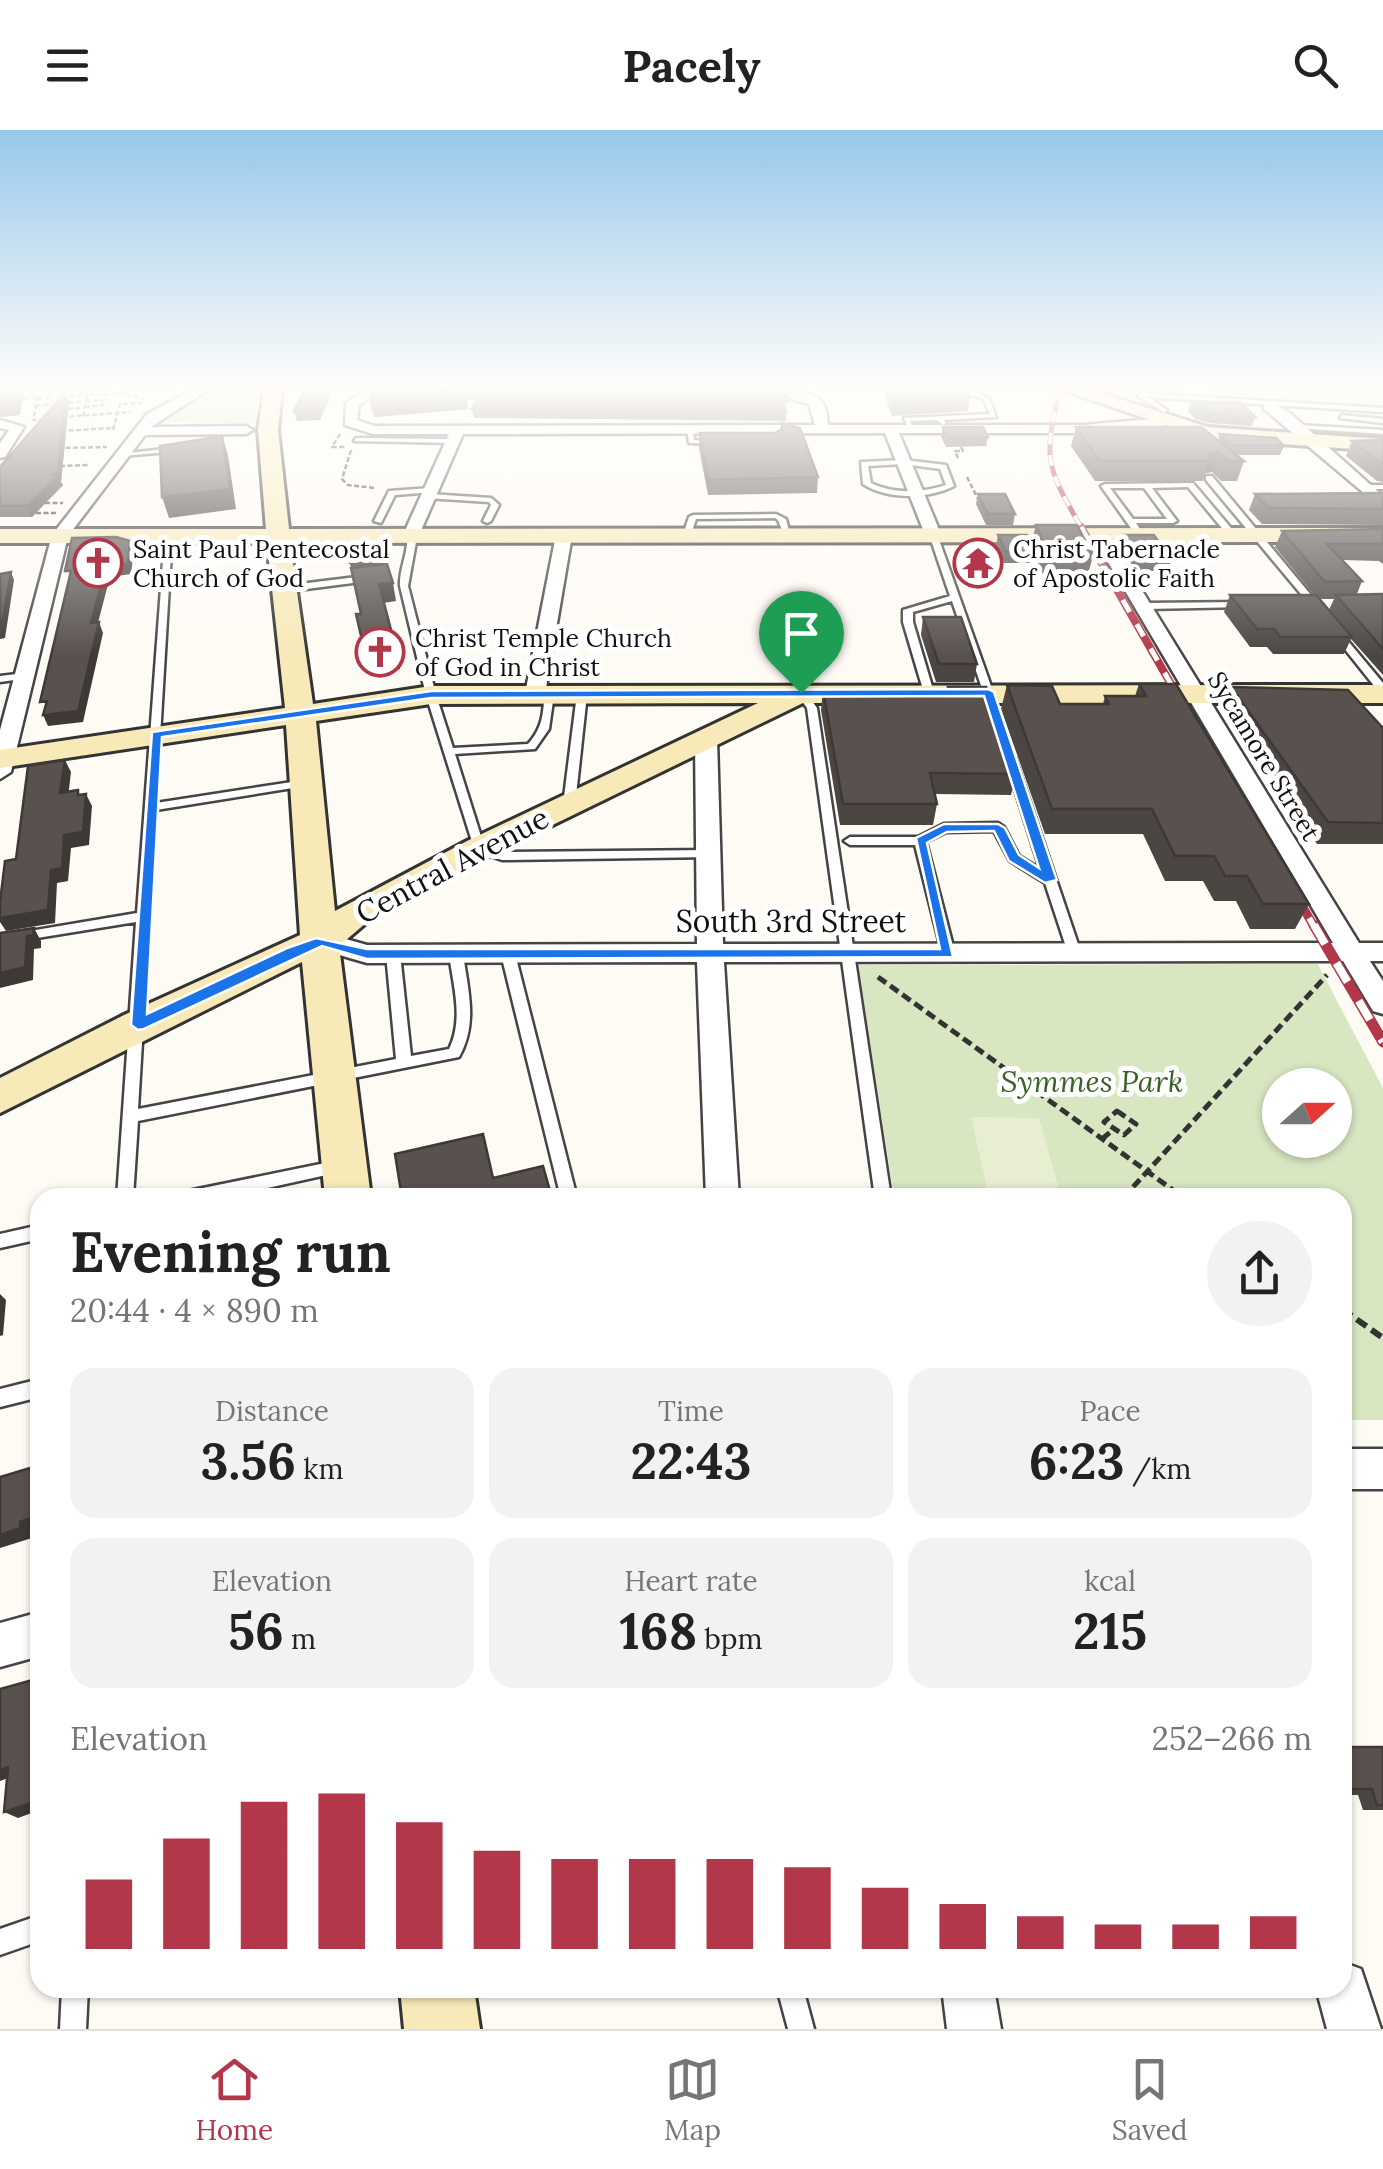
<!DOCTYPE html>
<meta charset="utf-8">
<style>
body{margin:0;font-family:Lora,serif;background:#f2f2f2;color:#222;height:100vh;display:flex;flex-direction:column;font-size:38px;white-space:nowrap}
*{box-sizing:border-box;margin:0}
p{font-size:32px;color:#767676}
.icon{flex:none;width:55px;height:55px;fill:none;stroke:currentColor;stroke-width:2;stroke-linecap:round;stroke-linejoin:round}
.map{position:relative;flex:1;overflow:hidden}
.sheet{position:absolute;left:30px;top:1058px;width:1322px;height:810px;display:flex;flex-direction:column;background:#fff;border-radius:30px;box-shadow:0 2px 8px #0004}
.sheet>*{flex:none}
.needle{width:65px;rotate:69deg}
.controls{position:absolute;left:1262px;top:938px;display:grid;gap:20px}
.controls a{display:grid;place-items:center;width:90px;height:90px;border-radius:50%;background:#fff;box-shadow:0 2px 8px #0004;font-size:50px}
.pin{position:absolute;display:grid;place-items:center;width:85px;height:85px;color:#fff;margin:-102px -42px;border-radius:50% 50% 50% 0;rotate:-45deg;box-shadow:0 0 10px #0007}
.pin .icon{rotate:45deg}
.round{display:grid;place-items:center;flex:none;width:105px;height:105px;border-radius:52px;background:#f2f2f2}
.overview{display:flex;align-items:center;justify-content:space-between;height:170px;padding:0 40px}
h1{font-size:55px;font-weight:800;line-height:75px}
.stats{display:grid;grid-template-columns:repeat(3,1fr);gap:15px;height:170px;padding:10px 40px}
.stats div{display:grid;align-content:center;border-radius:25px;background:#f2f2f2;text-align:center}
.stats b{font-size:50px;font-weight:800}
.stats small{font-size:28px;font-weight:400}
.stats p{font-size:28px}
.chart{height:280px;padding:20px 40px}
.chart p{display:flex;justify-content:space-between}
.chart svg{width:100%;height:180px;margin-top:10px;stroke:#b3374a;stroke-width:6}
header{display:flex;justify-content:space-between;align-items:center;height:130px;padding:0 40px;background:#fff;font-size:45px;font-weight:800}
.menu{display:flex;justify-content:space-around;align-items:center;height:140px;border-top:2px solid #e0e0e0;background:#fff;font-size:28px;color:#767676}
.menu a{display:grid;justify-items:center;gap:5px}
.menu .on{color:#b3374a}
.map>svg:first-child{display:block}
.green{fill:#d8e6c1;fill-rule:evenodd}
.pitch{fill:#e8eed2}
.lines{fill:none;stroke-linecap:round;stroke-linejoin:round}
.lane-casing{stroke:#444;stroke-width:5}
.street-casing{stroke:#444;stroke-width:5}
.secondary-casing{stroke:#333;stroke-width:6}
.path-far2{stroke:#333;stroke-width:2.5;stroke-dasharray:5 2.5;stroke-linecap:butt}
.path-far1{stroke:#333;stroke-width:5;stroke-dasharray:10 5;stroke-linecap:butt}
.path{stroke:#333;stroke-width:6;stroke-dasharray:12 6;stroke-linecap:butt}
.lane{fill:#fff;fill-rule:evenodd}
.street{fill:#fff;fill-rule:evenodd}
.secondary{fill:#f7e9b8;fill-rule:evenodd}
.rail-far3-casing{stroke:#b3374a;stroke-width:5}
.rail-far2-casing{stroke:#b3374a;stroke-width:8}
.rail-far1-casing{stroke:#b3374a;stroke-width:9}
.rail-casing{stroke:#b3374a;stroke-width:11}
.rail-far3{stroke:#fff;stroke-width:4;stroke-dasharray:11;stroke-linecap:butt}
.rail-far2{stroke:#fff;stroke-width:5;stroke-dasharray:14;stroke-linecap:butt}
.rail-far1{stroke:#fff;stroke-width:6;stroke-dasharray:18;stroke-linecap:butt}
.rail{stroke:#fff;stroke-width:8;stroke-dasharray:22;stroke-linecap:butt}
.wall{fill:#4c4643;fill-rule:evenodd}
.shaded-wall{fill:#3e3937}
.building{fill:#58514e;stroke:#3e3937;stroke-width:2.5}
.route{fill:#1a73e8;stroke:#fff;stroke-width:2.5;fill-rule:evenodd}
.labels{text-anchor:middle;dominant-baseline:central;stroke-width:10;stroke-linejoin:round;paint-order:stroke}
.far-poi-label{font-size:25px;fill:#111;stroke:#fff;text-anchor:start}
.far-street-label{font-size:25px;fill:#111;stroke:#fff}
.street-label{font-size:30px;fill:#111;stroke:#fff}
.park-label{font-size:30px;font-style:italic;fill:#3a6227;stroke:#fff}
</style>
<header><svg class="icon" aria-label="menu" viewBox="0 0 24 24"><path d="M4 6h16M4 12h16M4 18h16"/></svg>Pacely<svg class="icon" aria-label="search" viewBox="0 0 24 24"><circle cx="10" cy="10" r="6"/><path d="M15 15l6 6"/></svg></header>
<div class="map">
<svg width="1383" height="1899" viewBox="0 0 1383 1899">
<rect width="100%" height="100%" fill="#fefbf5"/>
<path class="green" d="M210,260H259L255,293L162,292L167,281Z
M1186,260H1280L1383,268V276Z
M1318,834L1322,843H1329L1325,848L1383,958V1290H1343L1342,1068L894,1067L858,835ZM1280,955H1335V1010H1280Z"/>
<path class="pitch" d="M971,987L1039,988L1061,1067H989Z"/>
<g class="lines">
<g class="lane-casing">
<path id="lane" d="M961,260H970L989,268L996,287L944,290L946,293L943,295L937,290L910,291L914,299L909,300L904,288L990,284L984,270Z
M1140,263L1383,278V282L1148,267L1167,280L1165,283L1138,266Z
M1342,285L1383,289V293L1340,288Z
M1298,295L1383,300V304L1296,298Z
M690,297L693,299L694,310L722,312L718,314L689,313L687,299Z
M356,308L453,309L457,311L453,313L354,311Z
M182,317L179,321L123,326L119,324Z
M904,330L946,335L954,356C929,369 887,370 863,354L861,332ZM904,334L940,339L946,355C922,363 893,364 871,353L868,336Z
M1206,346H1212L1321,477V481H1315L1206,350Z
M1193,353L1236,404V408H1230L1188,357L1152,358L1177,391L1173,393H1136L1145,406L1138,408L1101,356L1105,354ZM1110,358H1144L1167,389H1133Z
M1365,355H1383V359H1362Z
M431,358L434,362L395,365L381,393L374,391L389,361Z
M429,364L491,368L499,375L491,391L487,393L483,391L491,375L489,372L426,368Z
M776,384L786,389L791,408H785L778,390L775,388L696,389L690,407L683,405L689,387L693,385Z
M411,403L415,405L416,412L408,456L436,565L453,618L528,614C542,599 544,583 544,564L549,561L554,564L549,599L535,619L455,624L484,716L503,722L710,720L714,721V727L502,730L475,721L426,565L400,456C399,438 409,423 407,405Z
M165,404L172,406L156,673L305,650L311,653L305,656L156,680L138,979L396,929L386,824L393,820L400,824L411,926L449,919C464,889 453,855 449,824L456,820L463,824C468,860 478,894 459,927L138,991L133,1068H117L136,792L0,814V806L137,783Z
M934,405L938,407L997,573L996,575L987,573L952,471L913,482V492L934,563L929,566L924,563L903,492V480L950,466L930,407Z
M373,445L377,448L376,450L283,462L279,459L283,456Z
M1244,472L1247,473V477L1146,479L1141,476L1146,473Z
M1332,499H1338L1383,553V563L1379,562L1332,503Z
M25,543L30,546L29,548L0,552V546Z
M582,561L587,564L575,675L569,678L563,675L577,564Z
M797,561H805L817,578L891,1068H875L807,578L796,563Z
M1010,625L1015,628L1081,823L1079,826H1069L1045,753L1010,731L994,701L946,702L926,712L955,824L948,828L943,827L915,715H850L844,711L850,707H918L944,694L998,693L1004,697L1019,726L1040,739L1005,628Z
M508,820L515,824L577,1068H561L501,824Z
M340,1030L346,1031L348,1036L346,1041L340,1042L222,1068H180L182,1063L188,1061Z
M40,1095V1109L0,1118V1104Z
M40,1249V1267L0,1277V1259Z
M40,1785V1811L0,1825V1799Z
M62,1858H88L86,1899H60Z
M777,1858H803L814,1899H788Z"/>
</g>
<g class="street-casing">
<path id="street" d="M192,260H208L151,297L246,296L253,300L246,304L145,305L68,406L11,642L0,649V600L52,405L147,284Z
M366,260H381L359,275L357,290L374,296L815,295L809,274L758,260C774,260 810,258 822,272C827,277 827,288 828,295H1083L1164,288L1171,292L1164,296L1083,303H899L942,407L934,412L926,407L885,303L463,304L419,405L411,410L403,405L449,304H373L345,295L346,273Z
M1264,273H1274L1290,283L1383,366V379L1264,279Z
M0,290L24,297L5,327L0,328V313L9,300L0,298Z
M564,400L572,405L545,564L535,570L525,564L556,405Z
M1100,400L1106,402L1359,813H1383V831H1370L1383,851V884L1373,881L1343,831L724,832L739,1068H706L697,832L367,833L312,817L308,811L312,805L321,802L367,815L697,814L695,609L706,603L717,609L723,814L1333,813L1092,405Z
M1342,1319H1383V1359H1342Z
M40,1482V1526L0,1537V1493Z
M1342,1832L1361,1839L1381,1899H1327L1316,1858H1342Z
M942,1858H994L1001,1899H947Z"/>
</g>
<g class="secondary-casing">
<path id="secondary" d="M264,260H282L278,300L289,399L1383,398V412L290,413L313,574L431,556L1383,555V573H803L491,725L373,787L339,816L371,1068H325L302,832L0,983V948L124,885L300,805L286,595L0,638V620L285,578L267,413H0V399H266L258,300ZM758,573L467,711L335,781L316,591L431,574Z
M1063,260H1091L1208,297L1383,309V321L1206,309Z
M400,1858H474L480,1899H404Z"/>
</g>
<path class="path-far2" d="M69,266L88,265
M23,269L38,267L33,290L46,289
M38,269L52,267
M86,271L106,270
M69,273L86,271
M36,276L51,274
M85,277L104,275
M68,279L84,278
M83,286L88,265L119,263L144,269
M62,287L131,282
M113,300L120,274L142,273
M61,301L113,298
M340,304L332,317H346
M58,318L107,317
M351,320L342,349L348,355L375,358
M958,328L955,321H963L961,317
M60,336L89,335
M967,347L980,373
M45,373H63
M36,383H56"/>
<path class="path-far1" d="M878,847L1184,1068
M1117,981L1136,994L1124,1005L1104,992Z
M1102,1009L1115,998
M1123,1068L1327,845"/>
<path class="path" d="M1342,1179L1383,1208"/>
<use href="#lane" class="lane"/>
<use href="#street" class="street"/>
<use href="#secondary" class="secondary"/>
<g class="rail-far3-casing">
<path id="rail-far3" d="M1060,260C1042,331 1047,337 1082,399"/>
</g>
<g class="rail-far2-casing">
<path id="rail-far2" d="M1081,397L1183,575"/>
</g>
<g class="rail-far1-casing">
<path id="rail-far1" d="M1181,572L1184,577
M1291,757L1315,798"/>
</g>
<g class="rail-casing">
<path id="rail" d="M1314,795L1383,912"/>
</g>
<use href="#rail-far3" class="rail-far3"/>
<use href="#rail-far2" class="rail-far2"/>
<use href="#rail-far1" class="rail-far1"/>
<use href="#rail" class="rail"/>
</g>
<path class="wall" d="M333,260L320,290L297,291L294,281Z
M372,260H779L788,272L784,274L786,282V291L474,288L472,279L478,270H466L468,279L374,287Z
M884,260H966L970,267L968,281L892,286L884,263Z
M65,263L69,272L61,352L63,355L32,387H0V337Z
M1191,272L1255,287L1252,296L1209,293L1195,289L1188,281Z
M943,297L988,307L986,316L946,317L941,307Z
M1076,297L1218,310L1220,304L1284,316L1280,325H1236L1244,331L1237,351H1221L1212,342L1205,343L1203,351H1095L1071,316Z
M700,303H775L818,347L817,363L708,365L699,318Z
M1383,310V352L1377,351L1346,326L1352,311Z
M1383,363V395L1262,394L1249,380L1255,364Z
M978,364L1015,384L1013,395H986L976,374Z
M1036,395L1093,426L1087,448L1044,447L1035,426L1033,433H1004L996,416L998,405L1031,414Z
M1383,399V434L1379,431L1343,430L1362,451L1357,464H1383V545L1351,509L1344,524H1273L1267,517H1250L1224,482L1230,465H1314L1275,417L1282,401ZM1320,469H1334L1329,480Z
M1123,405L1171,430L1168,441H1136L1120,416Z
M923,487L977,534L974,552H936L921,505Z
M1139,554L1309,774L1295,799H1250L1236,771H1214L1203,751H1165L1143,704H1045L1001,579L1007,555L1060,574H1103L1105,566H1135Z
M948,557L1016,644L1011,665L935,664L937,674L933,695H840L821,580L823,560L946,564Z
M1231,557L1383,598V714H1317L1223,577Z
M1342,1617H1383V1680H1363L1358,1665H1342Z"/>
<path class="shaded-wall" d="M19,260H23L24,264L20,285L0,287V277Z
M327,260H333L320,290L318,281Z
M65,263L69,272L61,352L63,355L32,387L27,376L53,345Z
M789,263L788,272L781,275V266Z
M467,270L468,279L374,287L372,278Z
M222,306L228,325L236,379L169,388L162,367Z
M1219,322L1212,342L1205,343L1210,324Z
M130,411L134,421L131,444L110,447L95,504L91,493L106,437Z
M385,429L388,441L352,445L350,433Z
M11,442L14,450L5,508L0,509V501Z
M393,453L396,471L383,473L379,454Z
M99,492L103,503L83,592L48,596L43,585Z
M396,519L400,539L369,543L365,523Z
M65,630L71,642L67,676L60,663Z
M86,664L92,676L89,715L71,718L68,751L57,753L55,793L6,801L0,792V788L51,740L64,705Z
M34,798L41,811V818L34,819L33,850L0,858V843Z
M0,1164L6,1170L3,1205L0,1206Z
M40,1385V1399L32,1401V1408L0,1418V1405L20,1392Z
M8,1637L22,1643L0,1651V1640Z
M40,1670V1680L18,1688L4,1682Z"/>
<path class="building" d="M0,260H19L16,276L0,277Z
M305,260H327L318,281H294Z
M372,260H779L789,263L781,266L786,282L472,279L483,260H436L467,270L372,278Z
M889,260H966L970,267L894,272Z
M65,263L58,341L53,345H59L27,376H0V337Z
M1191,272H1240L1255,287L1212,284L1198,279Z
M782,293L800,298L818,347L708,350L700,303H775L782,299Z
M943,297H983L988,307H947Z
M1076,297H1201L1244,331H1228L1219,322L1210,324L1209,331H1100Z
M1220,304L1276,308L1284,316L1230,315Z
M222,306L230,359L162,367L160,316Z
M1383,310V335L1352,311Z
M1383,363V379L1269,378L1255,364Z
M978,364H1005L1015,384H988Z
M1036,395H1077L1093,426L1049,425Z
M1383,399V414H1327L1362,451L1325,452L1282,401Z
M998,405H1027L1036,422H1006Z
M1123,405H1154L1171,430H1140Z
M116,407L130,411L128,434L106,437L91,493L99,492L78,581L43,585L47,571L40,572L71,441H65L72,408Z
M380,411L385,429L350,433L348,428Z
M387,434L393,453L379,454L396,519L365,523L356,484H361L351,438Z
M11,442L1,500L0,501V444Z
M1383,464V519L1336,465Z
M1230,465H1316L1352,507H1280L1274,499H1257Z
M923,487H961L977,534H939Z
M1139,554H1176L1309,774H1263L1247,746H1225L1214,726H1175L1152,679H1052L1007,555L1052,556L1060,574H1109L1105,566H1146Z
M948,557H986L1016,644L930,643L937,674H843L823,560L950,564Z
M1231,557L1348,560L1383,598V693L1328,692Z
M65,630L60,663L78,660V665L86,664L83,702L64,705L62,738L51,740L48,780L0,788V772L5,731L16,729L28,636Z
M34,798L33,805L27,806L25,837L0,843V803Z
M483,1004L493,1048L543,1036L552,1068H402L395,1024Z
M40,1335V1385L20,1392V1398L0,1405V1347Z
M40,1548V1670L4,1682L8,1637L0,1640V1559Z
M1342,1617H1383V1675H1377L1372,1659H1342Z"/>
<linearGradient id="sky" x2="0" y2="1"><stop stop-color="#97c7eb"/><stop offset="0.49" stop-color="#fffdfa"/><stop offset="1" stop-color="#fffdfa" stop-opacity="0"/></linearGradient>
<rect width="1383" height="526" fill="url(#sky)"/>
<path class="route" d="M988,559L994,562L1057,750L1045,753L1009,731L994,701L947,702L927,713L953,827L367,829L322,816L144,899L138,900L131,895L152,602L431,561ZM984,566L1039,738L1019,725L1005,698L998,694H944L916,708L940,819H367L316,808L287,818L147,884L162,607L431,568Z"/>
<defs>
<g id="church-ring" transform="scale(2.5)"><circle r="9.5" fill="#fff" stroke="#b3374a" stroke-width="1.5"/><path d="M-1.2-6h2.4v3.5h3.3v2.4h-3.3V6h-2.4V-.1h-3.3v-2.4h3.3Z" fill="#b3374a"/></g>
<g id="temple-ring" transform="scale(2.5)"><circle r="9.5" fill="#fff" stroke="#b3374a" stroke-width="1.5"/><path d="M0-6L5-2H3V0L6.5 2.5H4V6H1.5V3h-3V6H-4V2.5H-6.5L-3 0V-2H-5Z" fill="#b3374a"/></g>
</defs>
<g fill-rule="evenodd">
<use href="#church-ring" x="98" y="433"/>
<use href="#temple-ring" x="978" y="433"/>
<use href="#church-ring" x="380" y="522"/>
</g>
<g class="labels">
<g class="far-poi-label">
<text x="133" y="419">Saint Paul Pentecostal<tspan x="133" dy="29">Church of God</tspan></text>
<text x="1013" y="419">Christ Tabernacle<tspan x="1013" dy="29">of Apostolic Faith</tspan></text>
<text x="415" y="508">Christ Temple Church<tspan x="415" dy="29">of God in Christ</tspan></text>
</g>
<g class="far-street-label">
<text transform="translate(1264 626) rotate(59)">Sycamore Street</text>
</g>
<g class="street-label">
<text transform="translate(452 735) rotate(-28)">Central Avenue</text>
<text x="791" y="791">South 3rd Street</text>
</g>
<g class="park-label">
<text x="1092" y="951">Symmes Park</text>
</g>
</g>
</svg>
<div class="controls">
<a><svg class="needle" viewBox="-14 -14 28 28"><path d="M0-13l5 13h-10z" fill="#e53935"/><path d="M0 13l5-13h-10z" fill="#767676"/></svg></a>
</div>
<div class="pin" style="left:801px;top:563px;background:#1e9e55"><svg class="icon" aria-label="arrive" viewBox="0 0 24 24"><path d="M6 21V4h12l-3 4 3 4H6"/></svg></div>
<section class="sheet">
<div class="overview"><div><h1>Evening run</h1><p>20:44 · 4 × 890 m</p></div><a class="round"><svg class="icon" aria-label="share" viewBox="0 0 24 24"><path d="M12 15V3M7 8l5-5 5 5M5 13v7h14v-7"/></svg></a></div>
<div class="stats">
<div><p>Distance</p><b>3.56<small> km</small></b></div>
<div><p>Time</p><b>22:43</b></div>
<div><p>Pace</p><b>6:23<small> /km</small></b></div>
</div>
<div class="stats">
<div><p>Elevation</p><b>56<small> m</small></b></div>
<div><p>Heart rate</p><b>168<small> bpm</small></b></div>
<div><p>kcal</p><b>215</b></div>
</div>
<div class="chart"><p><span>Elevation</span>252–266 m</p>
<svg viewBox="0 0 160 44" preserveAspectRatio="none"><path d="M5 44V27M15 44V17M25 44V8M35 44V6M45 44V13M55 44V20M65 44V22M75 44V22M85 44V22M95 44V24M105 44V29M115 44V33M125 44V36M135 44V38M145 44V38M155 44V36"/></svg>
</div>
</section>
</div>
<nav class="menu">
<a class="on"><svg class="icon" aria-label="home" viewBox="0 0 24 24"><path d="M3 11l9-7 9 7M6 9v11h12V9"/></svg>Home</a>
<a><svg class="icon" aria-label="map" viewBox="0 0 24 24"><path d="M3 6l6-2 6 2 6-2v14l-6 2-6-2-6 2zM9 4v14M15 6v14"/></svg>Map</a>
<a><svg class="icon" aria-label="saved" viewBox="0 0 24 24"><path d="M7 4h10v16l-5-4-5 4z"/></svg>Saved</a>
</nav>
